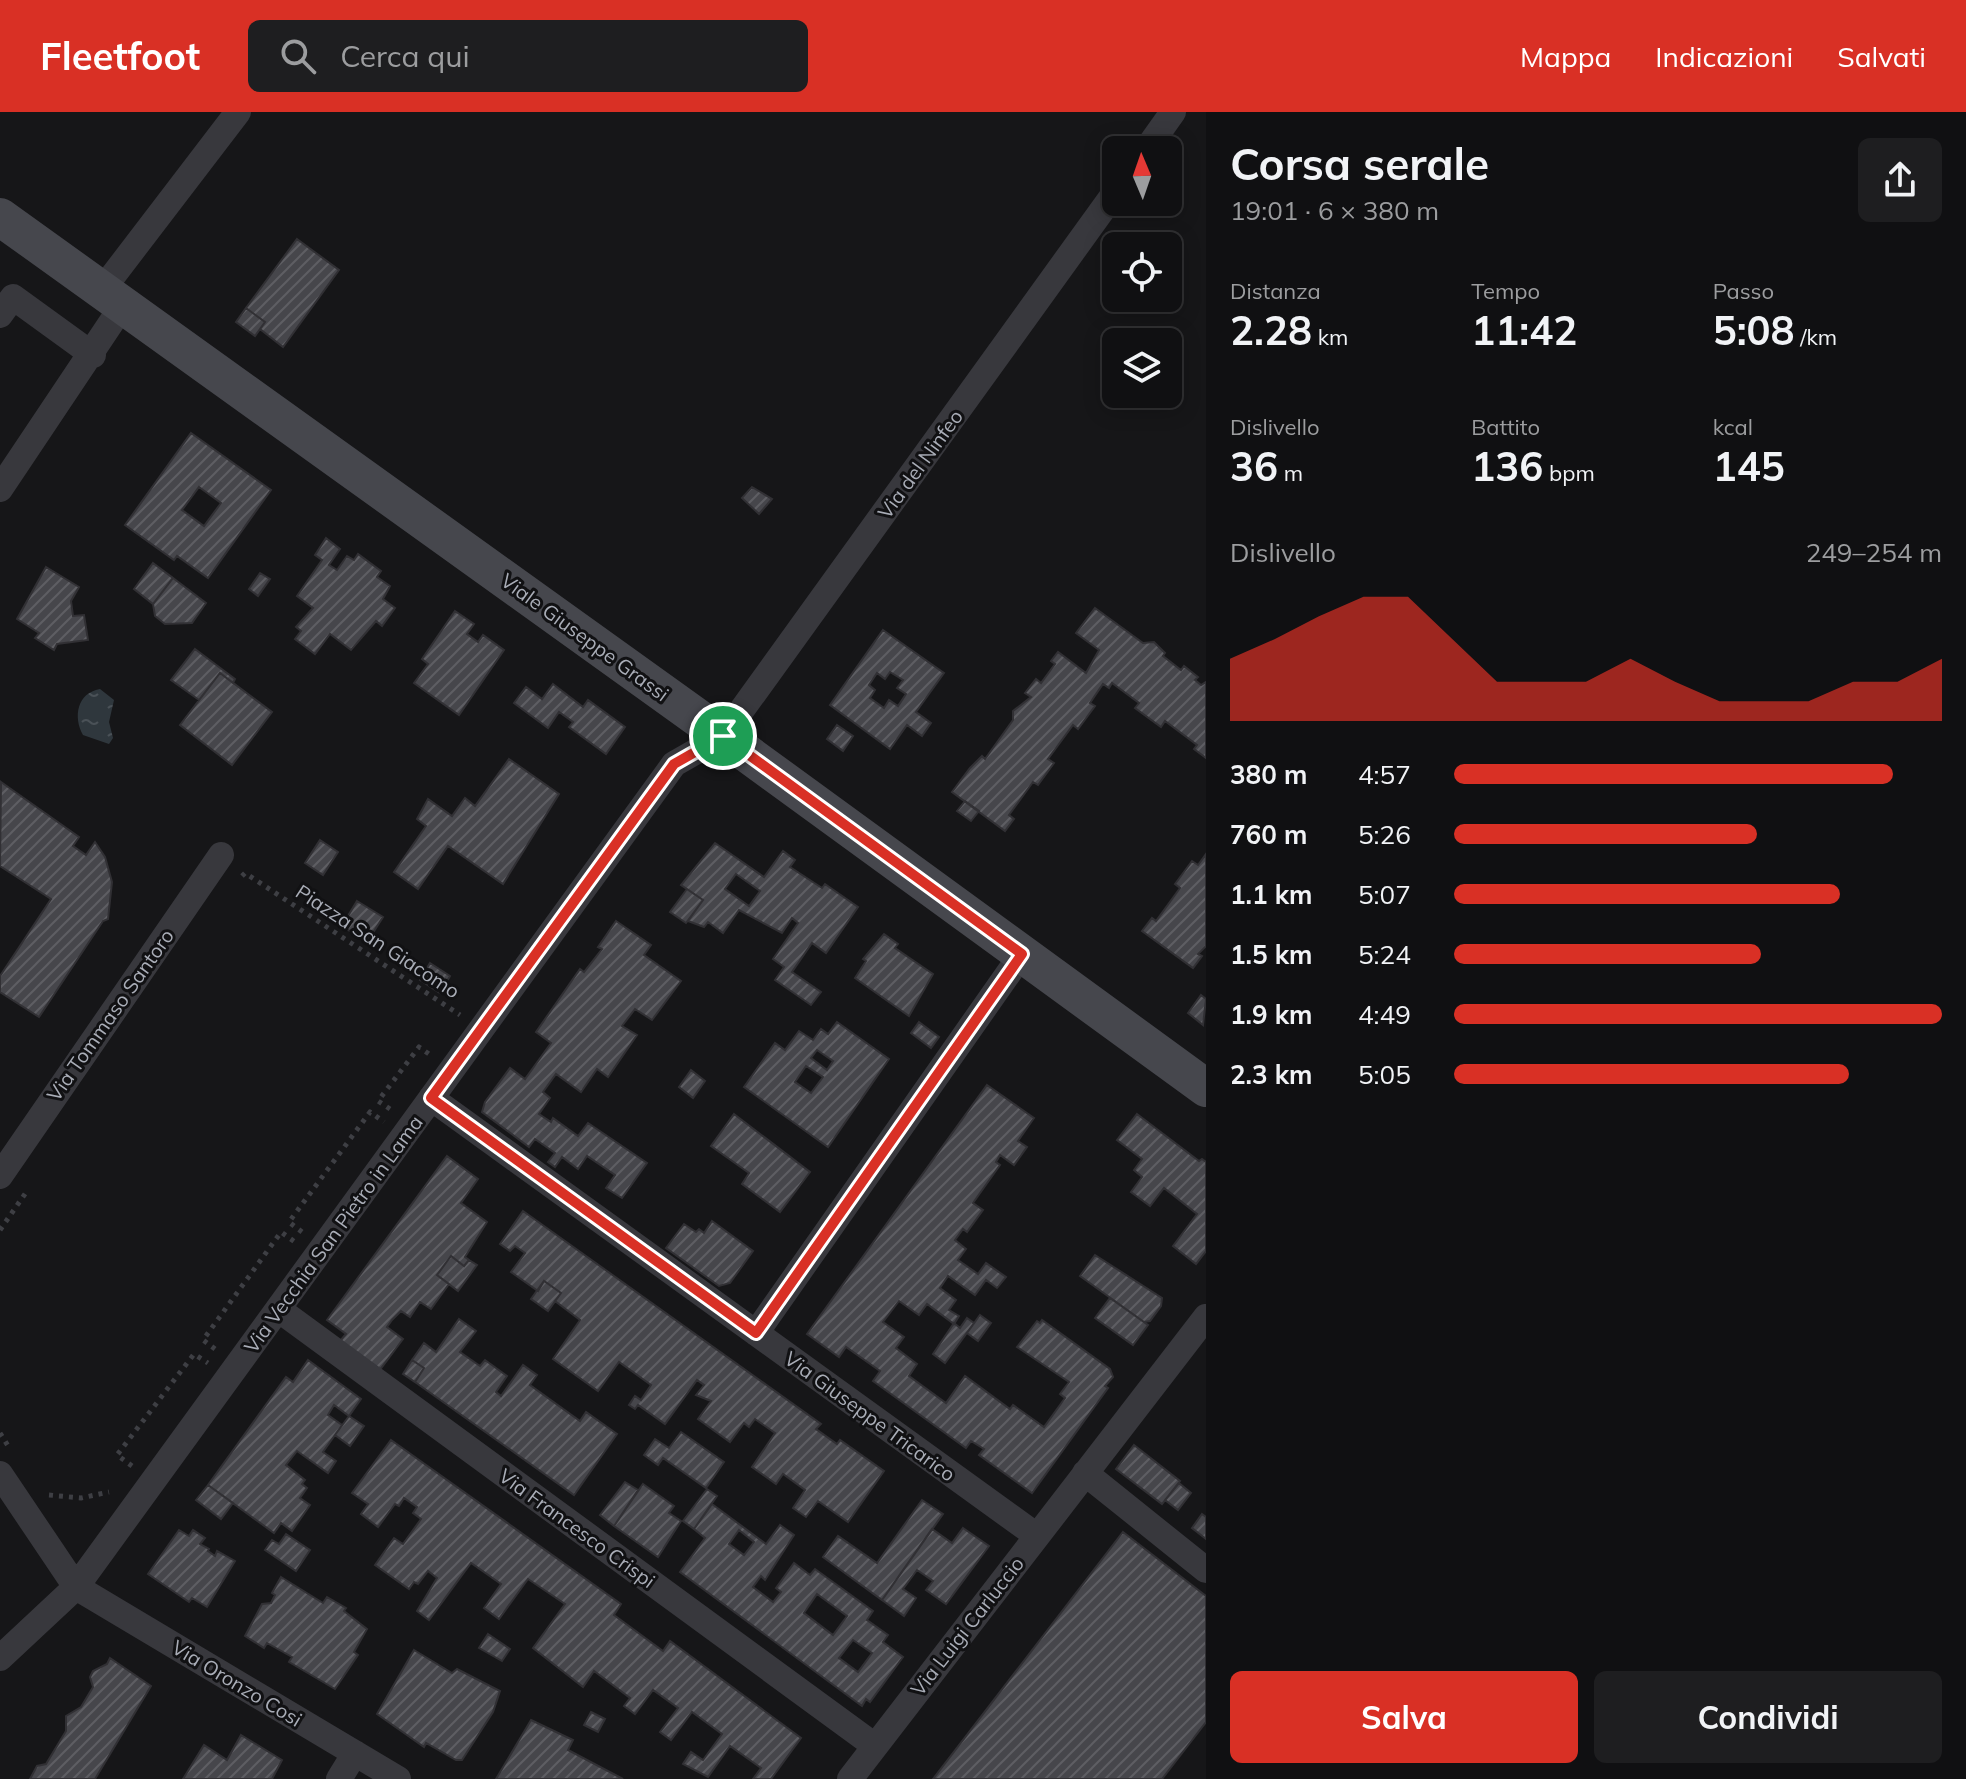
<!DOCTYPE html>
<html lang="it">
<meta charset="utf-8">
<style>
body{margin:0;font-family:Mulish,sans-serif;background:#1e1e20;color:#f1f3f6;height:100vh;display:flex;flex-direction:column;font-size:30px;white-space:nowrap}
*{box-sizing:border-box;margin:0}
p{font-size:26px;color:#9c9d9f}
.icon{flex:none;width:44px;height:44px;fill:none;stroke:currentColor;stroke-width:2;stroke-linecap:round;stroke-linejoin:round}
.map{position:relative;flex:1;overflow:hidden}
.drawer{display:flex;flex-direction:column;background:#101012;width:760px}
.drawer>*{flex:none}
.needle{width:52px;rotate:358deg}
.tools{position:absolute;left:1102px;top:24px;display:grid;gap:16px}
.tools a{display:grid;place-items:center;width:80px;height:80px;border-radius:12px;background:#101012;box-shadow:0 4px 20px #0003,0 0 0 2px #303032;font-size:40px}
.pin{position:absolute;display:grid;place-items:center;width:68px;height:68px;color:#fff;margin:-34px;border:4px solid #fff;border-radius:50%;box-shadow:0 2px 8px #0007}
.round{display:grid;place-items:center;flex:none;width:84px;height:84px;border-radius:12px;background:#1e1e20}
.summary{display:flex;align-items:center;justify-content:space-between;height:136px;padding:0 24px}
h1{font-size:44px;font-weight:700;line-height:60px}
.stats{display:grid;grid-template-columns:repeat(3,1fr);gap:12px;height:136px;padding:8px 24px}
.stats div{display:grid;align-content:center}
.stats b{font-size:40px;font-weight:700}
.stats small{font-size:22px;font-weight:400}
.stats p{font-size:22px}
.chart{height:224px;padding:16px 24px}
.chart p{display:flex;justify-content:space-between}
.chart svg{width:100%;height:144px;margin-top:8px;fill:#d93025;opacity:.7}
.action{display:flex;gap:16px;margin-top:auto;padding:16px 24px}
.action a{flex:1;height:92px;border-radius:12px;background:#d93025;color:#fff;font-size:32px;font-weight:700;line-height:92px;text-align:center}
.action a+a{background:#1e1e20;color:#f1f3f6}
ul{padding:0 24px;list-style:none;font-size:26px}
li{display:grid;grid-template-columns:128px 96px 1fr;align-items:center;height:60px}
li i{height:20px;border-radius:10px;background:#d93025}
header{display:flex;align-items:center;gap:48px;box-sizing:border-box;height:112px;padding:0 40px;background:#d93025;color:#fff}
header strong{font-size:38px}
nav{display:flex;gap:44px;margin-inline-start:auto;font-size:28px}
.search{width:560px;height:72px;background:#1e1e20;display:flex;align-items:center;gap:20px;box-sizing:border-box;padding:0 28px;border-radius:12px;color:#9c9d9f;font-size:30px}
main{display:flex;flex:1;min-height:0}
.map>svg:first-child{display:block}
.water{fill:url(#water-ripples)}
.building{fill:url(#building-hatch);stroke:#313034;stroke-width:2;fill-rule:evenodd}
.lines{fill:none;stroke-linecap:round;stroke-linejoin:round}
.path{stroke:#3e3f44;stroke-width:5;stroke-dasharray:4 6;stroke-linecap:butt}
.minor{stroke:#38383d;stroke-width:26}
.secondary{stroke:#46474d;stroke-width:38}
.route-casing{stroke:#fff;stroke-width:16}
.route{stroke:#d93025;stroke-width:10}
.labels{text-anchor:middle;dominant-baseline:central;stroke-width:6;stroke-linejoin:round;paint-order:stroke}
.street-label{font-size:20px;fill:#a9adb7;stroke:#111113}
</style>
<header>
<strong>Fleetfoot</strong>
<div class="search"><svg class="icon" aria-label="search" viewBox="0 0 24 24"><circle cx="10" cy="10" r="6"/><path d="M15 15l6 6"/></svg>Cerca qui</div>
<nav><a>Mappa</a><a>Indicazioni</a><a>Salvati</a></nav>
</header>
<main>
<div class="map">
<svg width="1206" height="1667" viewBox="0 0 1206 1667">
<defs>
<pattern id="water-ripples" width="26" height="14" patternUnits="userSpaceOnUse" patternTransform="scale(2)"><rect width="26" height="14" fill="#2f373d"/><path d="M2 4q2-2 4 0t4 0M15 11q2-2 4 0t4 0" fill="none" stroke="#4a5157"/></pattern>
<pattern id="building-hatch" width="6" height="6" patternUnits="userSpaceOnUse" patternTransform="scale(2)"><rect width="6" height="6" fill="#46464b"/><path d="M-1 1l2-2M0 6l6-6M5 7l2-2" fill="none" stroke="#5e5e63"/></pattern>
</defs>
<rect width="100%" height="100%" fill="#161618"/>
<path class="water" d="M100,577L114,588L109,610L113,626L109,632L83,623C73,605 77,581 100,577Z"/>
<path class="building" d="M297,127L339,158L283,235L260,217L265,210L246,196Z
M246,196L265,210L255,224L236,210Z
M191,321L271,378L208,466L177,444L174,448L125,413ZM199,375L221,391L204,414L182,398Z
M752,375L772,387L759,402L742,386Z
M326,426L340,437L329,453L337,458L347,444L354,448L358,442L381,459L377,465L390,474L383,487L395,496L382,514L376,509L351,538L330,522L315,542L295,527L301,519L296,515L313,496L297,484L322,448L315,443Z
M153,451L173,466L153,492L134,477Z
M46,455L79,475L71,489L73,504L84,503L88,528L57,532L54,538L35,526L39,521L17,507Z
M260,461L270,467L258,484L249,477Z
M173,466L206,491L192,511L165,512L155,504L153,492Z
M1095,496L1143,531L1154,530L1165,541L1163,544L1181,558L1184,554L1198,565L1195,568L1201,573L1206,570V646L1194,637L1197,633L1165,609L1161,615L1135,596L1139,591L1112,571L1109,576L1103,572L1090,591L1095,594L1078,617L1073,613L1048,647L1054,651L1038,673L1033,670L1009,703L1014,707L1005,719L952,680L970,656L982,644L985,647L1013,608V599L1031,585L1025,581L1036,567L1041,571L1055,552L1051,549L1058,540L1086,561L1099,538L1076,521Z
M455,499L474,512L467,522L478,530L483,523L504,538L459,603L414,571L428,552L422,547Z
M883,518L944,561L916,600L931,611L922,624L907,613L890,637L830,593ZM890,560L903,568L897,576L906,582L898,594L889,588L884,596L870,586L875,578L869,573L877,561L885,567Z
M195,537L235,567L233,571L220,561L199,588L171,568Z
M220,561L272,600L232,653L180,613Z
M553,572L583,595L588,588L625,615L606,642L569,615L573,610L559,600L548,616L514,591L526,575L542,587Z
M837,613L853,624L843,639L827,627Z
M509,647L559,682L503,772L448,734L418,777L394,760L426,714L417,707L428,687L452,704L465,686L475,694Z
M1,670L79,725L73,734L86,743L95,730L105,745L112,770L108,807L103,809L39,905L0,880V864L51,787L0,754Z
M965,689L979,699L971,709L957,699Z
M320,728L338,740L323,763L305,751Z
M715,731L764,765L783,739L795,748L790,755L822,776L825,772L858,795L826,841L812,831L792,860L821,880L811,893L775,868L784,855L773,847L798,811L792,806L782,821L739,798L723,821L708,810L704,815L688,809L703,788L681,773ZM736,762L760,779L749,794L725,777Z
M1206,742V834L1198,842L1202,844L1193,856L1142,819L1152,806L1156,809L1180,776L1175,772L1192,749L1198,753Z
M687,777L703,788L686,811L670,800Z
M357,789L383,805L367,830L342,814Z
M616,809L651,833L644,843L681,869L652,908L635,897L622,914L637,923L608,965L597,957L581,980L556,962L543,980L550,986L539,1002L551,1010L553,1006L578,1024L588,1011L647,1051L622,1086L606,1076L615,1063L587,1044L578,1057L562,1045L555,1055L548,1050L555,1041L535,1027L529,1035L482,1000L485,990L510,956L525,967L551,931L536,920L580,857L584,860L602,837L598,835Z
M884,822L898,832L895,836L933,862L909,904L855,866L866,849L863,847Z
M430,851L450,864L440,881L420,868Z
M1201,883L1206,887L1203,913L1188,901Z
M837,910L889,947L828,1035L744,975L775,931L785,938L799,919L813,928L821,917L828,922ZM817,938L833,949L827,958L811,946ZM806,954L823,965L811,981L795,970Z
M919,910L939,925L931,936L911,921Z
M691,958L705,969L693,986L679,975Z
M987,973L1034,1006L1018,1029L1027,1035L1014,1053L1000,1043L996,1050L1000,1053L973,1091L983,1098L967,1120L963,1117L955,1128L966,1137L958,1148L978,1162L986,1151L1006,1165L997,1176L986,1168L975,1183L948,1164L940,1176L956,1188L949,1198L959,1204L954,1212L927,1192L919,1203L899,1189L883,1210L904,1225L896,1236L917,1252L909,1264L946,1291L965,1264L1010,1297L1013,1293L1044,1315L1065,1286L1060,1282L1069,1270L1017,1235L1037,1209L1040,1211L1042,1208L1110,1257L1113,1265L1105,1274L1108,1276L1032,1381L979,1343L984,1337L971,1329L966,1336L873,1269L880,1259L846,1235L839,1245L807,1222Z
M734,1002L810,1060L780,1100L742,1072L749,1061L711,1034Z
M1137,1002L1199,1049L1202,1047L1206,1050V1139L1196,1152L1173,1134L1197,1102L1164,1076L1150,1094L1131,1080L1142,1065L1134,1058L1142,1047L1117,1028Z
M447,1044L478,1067L461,1091L487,1110L465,1145L469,1148L464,1154L451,1144L437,1163L449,1172L431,1197L420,1190L410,1205L401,1199L392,1208L387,1215L403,1227L379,1259L339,1230L346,1222L327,1208Z
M523,1099L821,1312L816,1317L837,1332L840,1328L884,1359L848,1410L818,1389L806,1405L793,1396L805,1378L783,1362L776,1372L752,1355L775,1321L755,1307L749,1315L744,1311L730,1330L698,1307L711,1289L696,1283L704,1273L697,1268L665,1312L638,1293L635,1297L629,1293L635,1284L641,1288L651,1273L619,1250L598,1279L553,1247L580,1208L555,1189L561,1181L544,1169L538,1179L511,1160L525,1141L515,1134L510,1139L500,1132Z
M712,1109L753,1139L730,1171L719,1174L666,1136L684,1112L696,1120L699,1117L704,1121Z
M1095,1143L1162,1186L1161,1194L1150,1209L1144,1210L1080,1164Z
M451,1144L464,1154L469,1148L477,1153L458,1179L437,1163Z
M544,1169L561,1181L548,1199L531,1187Z
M1110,1186L1148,1213L1133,1233L1095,1206Z
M980,1203L991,1211L978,1229L967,1221Z
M967,1206L974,1211L945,1251L933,1242L954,1211L960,1216Z
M459,1207L476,1219L460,1240L480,1254L485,1248L507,1264L496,1280L501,1284L523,1253L537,1263L530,1273L580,1309L586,1300L617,1322L574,1383L415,1270L424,1256L412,1248L424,1231L436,1240Z
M308,1248L361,1287L349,1304L334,1293L328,1303L342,1313L323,1340L336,1349L328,1361L297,1339L286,1353L305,1368L302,1372L307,1376L300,1386L310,1393L292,1419L281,1411L274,1421L208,1373L286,1265L293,1270Z
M412,1248L424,1256L415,1270L403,1262Z
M349,1304L364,1314L350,1334L335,1323Z
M681,1320L724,1350L706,1376L663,1346L658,1353L644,1343L655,1327L669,1336Z
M391,1328L621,1492L614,1503L663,1539L670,1529L801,1626L771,1667H753L761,1656L730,1634L708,1665L683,1652L691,1640L703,1648L722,1622L692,1600L671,1628L660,1620L678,1596L653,1578L635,1602L624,1594L630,1586L594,1559L583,1575L533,1536L565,1492L528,1467L499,1507L484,1496L501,1472L471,1451L429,1508L417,1499L437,1466L428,1459L418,1472L414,1470L409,1477L375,1453L394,1426L403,1432L421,1407L413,1401L417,1395L404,1386L399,1394L395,1392L378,1415L361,1402L368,1392L352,1381Z
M1134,1333L1180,1369L1162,1392L1116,1357Z
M625,1370L638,1378L614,1414L600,1403Z
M1179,1371L1191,1381L1178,1398L1165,1388Z
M643,1372L674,1394L669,1401L681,1409L658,1445L614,1414Z
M208,1373L233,1391L221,1407L196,1388Z
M707,1377L717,1384L694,1417L683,1409Z
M922,1388L943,1402L882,1488L823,1445L838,1424L877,1451Z
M712,1392L766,1432L780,1413L794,1423L765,1468L761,1464L753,1475L773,1490L781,1480L776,1476L794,1451L810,1463L815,1457L873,1499L867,1508L888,1523L883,1530L903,1545L870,1590L866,1587L862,1594L680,1460L705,1426L694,1417ZM739,1418L754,1430L744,1443L729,1432ZM817,1482L847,1504L833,1523L804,1501ZM853,1528L872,1541L858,1560L839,1546Z
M1202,1402L1206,1405V1427L1192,1416Z
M963,1416L989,1434L946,1492L926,1478L933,1469L917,1458L903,1477L916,1486L904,1504L882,1488L932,1417L952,1431Z
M179,1418L189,1424L193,1418L205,1426L200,1432L209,1437L208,1439L215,1444L217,1439L235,1449L207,1495L192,1486L189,1490L148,1462Z
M1123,1420L1206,1484V1610L1162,1667H933Z
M286,1422L310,1438L296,1459L265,1438L272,1428L279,1432Z
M281,1465L323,1491L327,1485L346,1496L344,1499L367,1517L354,1540L358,1543L335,1577L289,1550L292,1545L267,1531L264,1536L245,1524L262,1492L271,1491L275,1483L272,1481Z
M488,1522L510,1537L502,1549L479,1536Z
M414,1538L452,1561L457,1557L500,1579L493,1600L462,1648H456L426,1631L424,1635L377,1602Z
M110,1546L151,1574L95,1667H30L37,1654L46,1652L66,1619V1604L81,1595L93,1575L90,1565L93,1559L107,1552Z
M591,1600L605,1607L598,1620L584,1613Z
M531,1608L573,1628L568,1638L623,1667H496Z
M241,1623L282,1648L272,1667H183L204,1633L227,1648Z"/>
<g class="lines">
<path class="path" d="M242,764L245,761L460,903
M390,997L378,989L419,935L429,942
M0,1118L27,1079
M302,1120L289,1110L370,1000L384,1010
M215,1237L203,1228L281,1120L295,1130
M0,1321L10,1337
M132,1354L117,1343L194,1242L208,1251
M49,1383L81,1386L109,1380"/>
<path class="minor" d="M1146,38L1173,0
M102,178L238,0
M0,203L13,185L93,243
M0,377L123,193
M431,986L1037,1424
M0,1064L221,743
M278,1197L875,1634
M756,1221L1022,842
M1085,1361L1206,1458
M0,1362L76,1475L398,1667
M0,1546L76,1475L674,652L723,624L1116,79
M339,1667L355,1641
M850,1667L1206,1205"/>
<path class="secondary" d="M0,105L723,624L1206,976"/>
</g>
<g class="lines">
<g class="route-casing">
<path id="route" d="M723,624L1022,842L756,1221L431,986L674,652Z"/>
</g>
<use href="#route" class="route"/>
</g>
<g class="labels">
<g class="street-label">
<text transform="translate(920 352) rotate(-54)">Via del Ninfeo</text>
<text transform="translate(585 525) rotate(36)">Viale Giuseppe Grassi</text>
<text transform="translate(378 829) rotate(33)">Piazza San Giacomo</text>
<text transform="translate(110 903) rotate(-55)">Via Tommaso Santoro</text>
<text transform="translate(333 1122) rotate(-54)">Via Vecchia San Pietro in Lama</text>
<text transform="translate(870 1304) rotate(36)">Via Giuseppe Tricarico</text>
<text transform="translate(577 1416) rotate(36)">Via Francesco Crispi</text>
<text transform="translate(967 1514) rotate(-52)">Via Luigi Carluccio</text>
<text transform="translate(237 1571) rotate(31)">Via Oronzo Cosi</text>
</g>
</g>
</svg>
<div class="tools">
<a><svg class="needle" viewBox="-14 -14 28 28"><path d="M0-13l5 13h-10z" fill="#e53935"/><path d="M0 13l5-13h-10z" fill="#9c9d9f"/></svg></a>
<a><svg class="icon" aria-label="locate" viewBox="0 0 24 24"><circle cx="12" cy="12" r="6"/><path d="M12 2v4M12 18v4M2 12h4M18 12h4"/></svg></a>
<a><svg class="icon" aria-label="layers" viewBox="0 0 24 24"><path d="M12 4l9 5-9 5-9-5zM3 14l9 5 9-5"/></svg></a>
</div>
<div class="pin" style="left:723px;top:624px;background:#1e9e55"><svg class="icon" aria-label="arrive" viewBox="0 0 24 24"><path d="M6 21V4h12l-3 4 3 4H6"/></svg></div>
</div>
<section class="drawer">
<div class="summary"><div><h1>Corsa serale</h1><p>19:01 · 6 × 380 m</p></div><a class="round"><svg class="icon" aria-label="share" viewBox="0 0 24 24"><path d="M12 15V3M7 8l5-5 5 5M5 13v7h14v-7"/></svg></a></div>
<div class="stats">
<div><p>Distanza</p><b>2.28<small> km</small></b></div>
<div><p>Tempo</p><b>11:42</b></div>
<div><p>Passo</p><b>5:08<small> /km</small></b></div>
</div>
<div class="stats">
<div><p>Dislivello</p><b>36<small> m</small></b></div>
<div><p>Battito</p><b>136<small> bpm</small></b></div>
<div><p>kcal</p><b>145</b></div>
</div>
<div class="chart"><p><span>Dislivello</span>249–254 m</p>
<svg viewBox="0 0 160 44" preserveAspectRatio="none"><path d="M0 44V25L10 19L20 12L30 6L40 6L50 19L60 32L70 32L80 32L90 25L100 32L110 38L120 38L130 38L140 32L150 32L160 25V44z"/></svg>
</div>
<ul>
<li><b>380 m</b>4:57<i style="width:90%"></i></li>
<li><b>760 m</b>5:26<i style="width:62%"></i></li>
<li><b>1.1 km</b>5:07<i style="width:79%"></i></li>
<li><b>1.5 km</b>5:24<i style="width:63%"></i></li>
<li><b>1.9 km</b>4:49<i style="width:100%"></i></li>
<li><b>2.3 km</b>5:05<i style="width:81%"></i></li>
</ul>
<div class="action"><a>Salva</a><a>Condividi</a></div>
</section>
</main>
